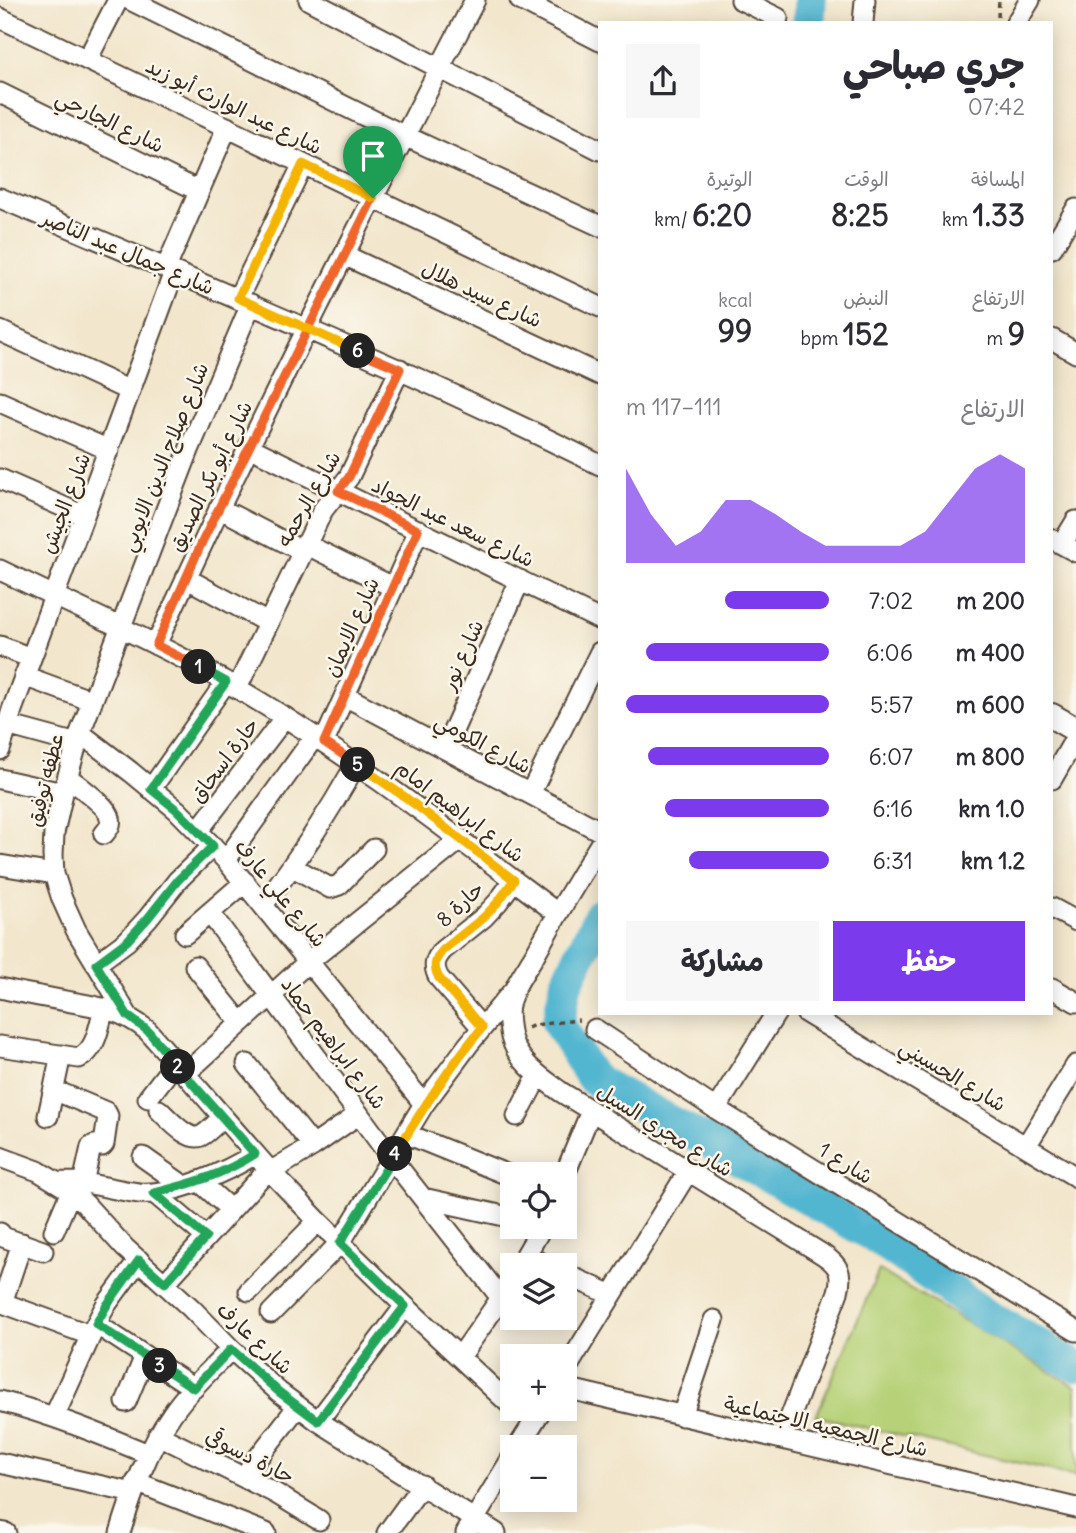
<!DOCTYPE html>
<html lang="ar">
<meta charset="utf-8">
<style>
body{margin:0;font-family:Delius,"Playpen Sans Arabic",sans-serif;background:#f7f7f7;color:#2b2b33;direction:rtl;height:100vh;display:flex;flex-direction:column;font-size:26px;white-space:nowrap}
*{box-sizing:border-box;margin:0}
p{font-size:23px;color:#7c7c81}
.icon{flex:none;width:38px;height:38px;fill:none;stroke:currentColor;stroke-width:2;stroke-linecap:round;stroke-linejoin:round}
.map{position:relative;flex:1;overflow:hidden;direction:ltr}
.side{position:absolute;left:598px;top:21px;width:455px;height:994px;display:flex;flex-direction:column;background:#fff;border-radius:0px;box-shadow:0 4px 18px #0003;direction:rtl}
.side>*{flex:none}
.buttons{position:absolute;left:500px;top:1162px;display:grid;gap:14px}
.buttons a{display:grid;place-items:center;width:77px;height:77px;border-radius:0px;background:#fff;box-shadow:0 4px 18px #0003;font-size:35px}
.pin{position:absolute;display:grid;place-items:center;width:60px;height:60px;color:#fff;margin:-72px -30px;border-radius:50% 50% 50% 0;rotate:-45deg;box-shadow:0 0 7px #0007}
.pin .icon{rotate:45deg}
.km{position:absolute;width:35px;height:35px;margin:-18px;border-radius:50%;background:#222;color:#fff;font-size:19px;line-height:35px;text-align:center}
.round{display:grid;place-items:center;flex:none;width:74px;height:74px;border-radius:0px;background:#f7f7f7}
.headline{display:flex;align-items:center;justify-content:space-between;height:119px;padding:0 28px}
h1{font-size:38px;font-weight:700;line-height:52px}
.metrics{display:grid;grid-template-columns:repeat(3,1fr);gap:10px;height:119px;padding:7px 28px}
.metrics div{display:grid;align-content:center}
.metrics b{font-size:30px;font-weight:700}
.metrics small{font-size:19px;font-weight:400}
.metrics p{font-size:19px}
.chart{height:196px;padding:14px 28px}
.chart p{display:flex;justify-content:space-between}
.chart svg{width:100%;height:126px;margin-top:7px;fill:#7c3aed;opacity:.7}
.cta{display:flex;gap:14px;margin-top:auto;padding:14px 28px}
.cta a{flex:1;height:80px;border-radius:0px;background:#7c3aed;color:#fff;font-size:28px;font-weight:700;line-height:80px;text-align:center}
.cta a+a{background:#f7f7f7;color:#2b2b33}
ul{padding:0 28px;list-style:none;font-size:23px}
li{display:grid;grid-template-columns:112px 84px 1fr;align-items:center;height:52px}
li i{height:18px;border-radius:9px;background:#7c3aed}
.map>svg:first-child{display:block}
.green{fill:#b6d177;stroke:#787e4a;stroke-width:2}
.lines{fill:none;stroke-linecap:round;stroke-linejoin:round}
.river{stroke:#52b6d0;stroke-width:33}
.minor-casing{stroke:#564638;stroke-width:23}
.tertiary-casing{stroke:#564638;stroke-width:28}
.path{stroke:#564638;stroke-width:3.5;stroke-dasharray:5 5;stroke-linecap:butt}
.minor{stroke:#fff;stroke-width:19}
.tertiary{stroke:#fff;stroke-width:24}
.split-1-casing{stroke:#fff;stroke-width:14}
.split-2-casing{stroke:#fff;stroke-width:14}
.split-3-casing{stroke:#fff;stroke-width:14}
.split-4-casing{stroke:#fff;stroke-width:14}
.split-5-casing{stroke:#fff;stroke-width:14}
.split-6-casing{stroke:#fff;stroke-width:14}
.split-7-casing{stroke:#fff;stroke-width:14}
.split-1{stroke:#f0652b;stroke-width:9}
.split-2{stroke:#22a559;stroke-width:9}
.split-3{stroke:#22a559;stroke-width:9}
.split-4{stroke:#22a559;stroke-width:9}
.split-5{stroke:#f5b400;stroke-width:9}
.split-6{stroke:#f0652b;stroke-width:9}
.split-7{stroke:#f5b400;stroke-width:9}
.labels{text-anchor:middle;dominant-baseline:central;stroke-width:5;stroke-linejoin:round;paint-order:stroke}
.street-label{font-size:21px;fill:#3b2a1e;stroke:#fbf7ec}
</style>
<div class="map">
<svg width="1076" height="1533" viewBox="0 0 1076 1533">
<rect width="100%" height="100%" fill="#fbf7ec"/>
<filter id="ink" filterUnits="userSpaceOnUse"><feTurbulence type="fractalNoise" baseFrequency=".0143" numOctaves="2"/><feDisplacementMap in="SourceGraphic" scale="14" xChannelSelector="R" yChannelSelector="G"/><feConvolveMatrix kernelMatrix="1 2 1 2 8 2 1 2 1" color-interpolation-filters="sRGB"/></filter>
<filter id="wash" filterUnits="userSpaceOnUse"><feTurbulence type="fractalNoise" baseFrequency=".00686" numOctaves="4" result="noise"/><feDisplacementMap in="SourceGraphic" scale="28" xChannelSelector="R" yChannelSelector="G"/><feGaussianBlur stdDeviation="1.57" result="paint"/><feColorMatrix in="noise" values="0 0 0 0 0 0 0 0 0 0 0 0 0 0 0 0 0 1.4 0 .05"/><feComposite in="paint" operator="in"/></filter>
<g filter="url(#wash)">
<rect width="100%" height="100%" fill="#f2e6cc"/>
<path class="green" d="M879,1270L1076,1387V1476L816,1416Z"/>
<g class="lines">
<path class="river" d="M809,23L810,0
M600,915L566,984L558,1023L593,1079L732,1155L880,1240L986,1315L1076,1366"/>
</g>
</g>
<g filter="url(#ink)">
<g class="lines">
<g class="minor-casing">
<path id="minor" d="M130,0L405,136L600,226
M309,0L439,68L600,150
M520,0L600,41
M741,0L778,18
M0,18L600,307
M863,23L865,0
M1016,23L1030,0
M87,60L118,0
M0,93L199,191
M0,198C202,284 404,367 600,465
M1052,248L1076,209
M344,255L600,375
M166,268L227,127
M238,298L303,164
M0,331L130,391
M1052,339L1076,353
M0,402L109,450
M249,447L600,620
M0,479L84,516
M219,508L302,551
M1052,539L1076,552
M305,544L393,587
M1062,544L1076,521
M0,570C76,607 154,641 228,683C345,750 450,832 557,913
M186,578L268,623
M156,645C215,514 278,386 342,259C386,172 430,86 475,0
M0,646L31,658
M24,676L92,701
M237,688L323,510L349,477L400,369
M345,696L600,831
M7,725L77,744
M80,733L131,772L177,810L226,860L424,1104
M324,742L419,530
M445,749L520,580
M0,750L12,710L174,272
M68,777C77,785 109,807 110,818C112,825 108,829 104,834
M0,779L63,793
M1052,779L1076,737
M151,789L226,682
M530,794L600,652
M198,831L285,717
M600,844C577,881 555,918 534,956C525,971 513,987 509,1005C507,1015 509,1027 511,1037C518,1063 541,1077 561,1092L822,1254C839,1265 843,1273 838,1292L782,1439
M226,860L315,736
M0,865L54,874
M293,867L330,888L339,885L374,849
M263,905C298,860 328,814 356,764
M1052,908L1076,921
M210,913L392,1159L501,1298
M185,934L245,882
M96,964L127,941L148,918L178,880L213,846
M195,966L241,1023
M0,988C22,993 44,997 66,1001C96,1006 124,1010 148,1031L270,1171L318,1221L405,1306L513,1407
M1052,988L1076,1002
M806,1013L1076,1177
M128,1016L76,930L62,899L54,874L53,855L54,833L63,793L80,733L189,450L251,304
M482,1028L439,978C433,967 434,960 443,950L484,917L498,902L514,880
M595,1029L716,1109L1076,1331
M0,1046L79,1058C97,1050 99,1025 104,1008
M247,1064L313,1146
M185,1074L308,962L461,839
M54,1090L106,1112L108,1116L104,1144L102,1146L94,1145L91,1147L83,1183
M148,1098L175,1063
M716,1109L776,1013
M159,1110C168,1118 188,1142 201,1136C209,1132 216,1123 223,1117
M48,1116L61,1055
M517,1116L538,1076
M407,1134L513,1177
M1026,1146L1076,1065
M0,1157L38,1171L71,1191L85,1204L125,1248L191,1308L231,1349L279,1392L318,1421L496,1533
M143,1157L184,1186
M565,1174L591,1111
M199,1181L231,1210
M58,1182C67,1182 77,1182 85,1183C103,1186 121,1191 139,1193C173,1196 227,1172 255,1154
M154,1193L206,1237
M423,1198L513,1218
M54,1231L71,1191
M0,1233L3,1237L43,1251
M525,1256L546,1265
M520,1265L542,1227
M565,1274L612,1295
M165,1283L260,1178L313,1146L359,1114
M249,1291L318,1221
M0,1302L90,1335
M2,1303L22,1243
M271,1313L340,1243L424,1104L468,1045L512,992
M96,1324L194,1388
M460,1357L501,1298L513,1277
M565,1371L689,1170
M565,1388L1076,1508
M0,1401C51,1414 100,1434 148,1454
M126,1402L145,1356
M682,1416L714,1320
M54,1417L96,1324L106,1305L139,1260
M318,1421L405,1306
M158,1435L275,1493L319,1520
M518,1447L542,1409
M0,1463L133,1493
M243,1477L298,1406
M136,1482L266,1533
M0,1532L6,1533
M120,1533C133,1491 147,1450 172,1414C188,1390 211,1370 231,1349
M387,1533L422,1485
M466,1533L513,1456"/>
</g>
<g class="tertiary-casing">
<path id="tertiary" d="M1052,716L1076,730"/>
</g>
<path class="path" d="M998,17L999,0
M528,1028L534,1025L579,1020"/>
<use href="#minor" class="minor"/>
<use href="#tertiary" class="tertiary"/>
</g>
</g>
<g class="lines" filter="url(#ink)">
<g class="split-1-casing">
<path id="split-1" d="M199,667L156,645L203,540L373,198"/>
</g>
<g class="split-2-casing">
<path id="split-2" d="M178,1067L148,1031L128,1016L96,964L127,941L148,918L178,880L213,846L177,810L151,789L226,682L199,667"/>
</g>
<g class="split-3-casing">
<path id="split-3" d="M160,1366L96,1324L107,1305L139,1260L165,1283L206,1237L154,1193C191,1184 222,1175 255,1154L178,1067"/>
</g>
<g class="split-4-casing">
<path id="split-4" d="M160,1366L194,1388L231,1349L279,1392L318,1421L405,1306L340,1243L395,1154"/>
</g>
<g class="split-5-casing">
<path id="split-5" d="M358,765L405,797L514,880L498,902L484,917L443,950C434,960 433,967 439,978L482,1028C449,1067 422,1110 395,1154"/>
</g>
<g class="split-6-casing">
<path id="split-6" d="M358,351L400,369L349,477L338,491L418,530L324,742L358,765"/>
</g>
<g class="split-7-casing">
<path id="split-7" d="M358,351L238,298L303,164L373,198"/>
</g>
<use href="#split-1" class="split-1"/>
<use href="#split-2" class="split-2"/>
<use href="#split-3" class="split-3"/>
<use href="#split-4" class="split-4"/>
<use href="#split-5" class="split-5"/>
<use href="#split-6" class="split-6"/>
<use href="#split-7" class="split-7"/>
</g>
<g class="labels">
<g class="street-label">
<text transform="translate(234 106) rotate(26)">شارع عبد الوارث أبو زيد</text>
<text transform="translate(110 121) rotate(26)">شارع الجارحي</text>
<text transform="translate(128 252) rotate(23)">شارع جمال عبد الناصر</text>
<text transform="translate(482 294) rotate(25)">شارع سيد هلال</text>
<text transform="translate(164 457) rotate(-68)">شارع صلاح الدين الايوبي</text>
<text transform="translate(210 476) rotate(-64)">شارع أبو بكر الصديق</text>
<text transform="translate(308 499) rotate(-60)">شارع الرحمه</text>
<text transform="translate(65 503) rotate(-69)">شارع الجيش</text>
<text transform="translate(453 522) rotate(26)">شارع سعد عبد الجواد</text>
<text transform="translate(351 627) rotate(-66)">شارع الايمان</text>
<text transform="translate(462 655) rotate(-66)">شارع نور</text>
<text transform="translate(483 743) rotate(28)">شارع الكومي</text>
<text transform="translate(224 760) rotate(-53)">حارة اسحاق</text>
<text transform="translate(45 780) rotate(-76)">عطفه توفيق</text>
<text transform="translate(460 811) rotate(37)">شارع ابراهيم امام</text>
<text transform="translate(281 893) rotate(51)">شارع علي عارف</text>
<text transform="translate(460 904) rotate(-43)">حارة 8</text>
<text transform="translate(334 1043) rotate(53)">شارع ابراهيم حماد</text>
<text transform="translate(953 1075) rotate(31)">شارع الحسيني</text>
<text transform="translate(665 1130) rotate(32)">شارع مجري السيل</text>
<text transform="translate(846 1163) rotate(32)">شارع 1</text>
<text transform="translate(255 1338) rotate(43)">شارع عارف</text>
<text transform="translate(826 1426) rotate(13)">شارع الجمعيه الاجتماعية</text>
<text transform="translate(250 1456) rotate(27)">حارة دسوقي</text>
</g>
</g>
</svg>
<div class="buttons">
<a><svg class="icon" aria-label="locate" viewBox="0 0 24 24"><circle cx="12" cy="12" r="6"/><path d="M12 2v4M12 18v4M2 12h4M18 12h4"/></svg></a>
<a><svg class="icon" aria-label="layers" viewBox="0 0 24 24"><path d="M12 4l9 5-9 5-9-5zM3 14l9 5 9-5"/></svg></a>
<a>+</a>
<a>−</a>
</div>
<div class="pin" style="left:373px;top:198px;background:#1e9e55"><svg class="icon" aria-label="arrive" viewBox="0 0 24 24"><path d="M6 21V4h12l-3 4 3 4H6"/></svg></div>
<b class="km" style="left:199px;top:667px">1</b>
<b class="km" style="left:178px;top:1067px">2</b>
<b class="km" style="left:160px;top:1366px">3</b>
<b class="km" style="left:395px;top:1154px">4</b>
<b class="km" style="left:358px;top:765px">5</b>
<b class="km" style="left:358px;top:351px">6</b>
<section class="side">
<div class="headline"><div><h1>جري صباحي</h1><p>07:42</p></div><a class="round"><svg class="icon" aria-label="share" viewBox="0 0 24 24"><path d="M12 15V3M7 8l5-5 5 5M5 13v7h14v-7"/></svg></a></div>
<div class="metrics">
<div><p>المسافة</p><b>1.33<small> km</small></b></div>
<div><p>الوقت</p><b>8:25</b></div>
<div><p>الوتيرة</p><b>6:20<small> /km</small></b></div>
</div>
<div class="metrics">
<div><p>الارتفاع</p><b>9<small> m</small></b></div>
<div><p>النبض</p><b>152<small> bpm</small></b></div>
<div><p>kcal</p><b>99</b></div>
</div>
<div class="chart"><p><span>الارتفاع</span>111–117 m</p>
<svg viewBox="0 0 160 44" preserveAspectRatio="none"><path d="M0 44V11L10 27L20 38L30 33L40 22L50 22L60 27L70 33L80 38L90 38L100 38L110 38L120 33L130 22L140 11L150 6L160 11V44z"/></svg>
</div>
<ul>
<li><b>200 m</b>7:02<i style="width:51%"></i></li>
<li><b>400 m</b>6:06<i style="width:90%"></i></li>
<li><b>600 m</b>5:57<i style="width:100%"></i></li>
<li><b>800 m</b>6:07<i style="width:89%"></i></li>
<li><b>1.0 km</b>6:16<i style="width:81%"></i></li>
<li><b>1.2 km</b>6:31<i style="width:69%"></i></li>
</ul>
<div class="cta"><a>حفظ</a><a>مشاركة</a></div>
</section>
</div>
